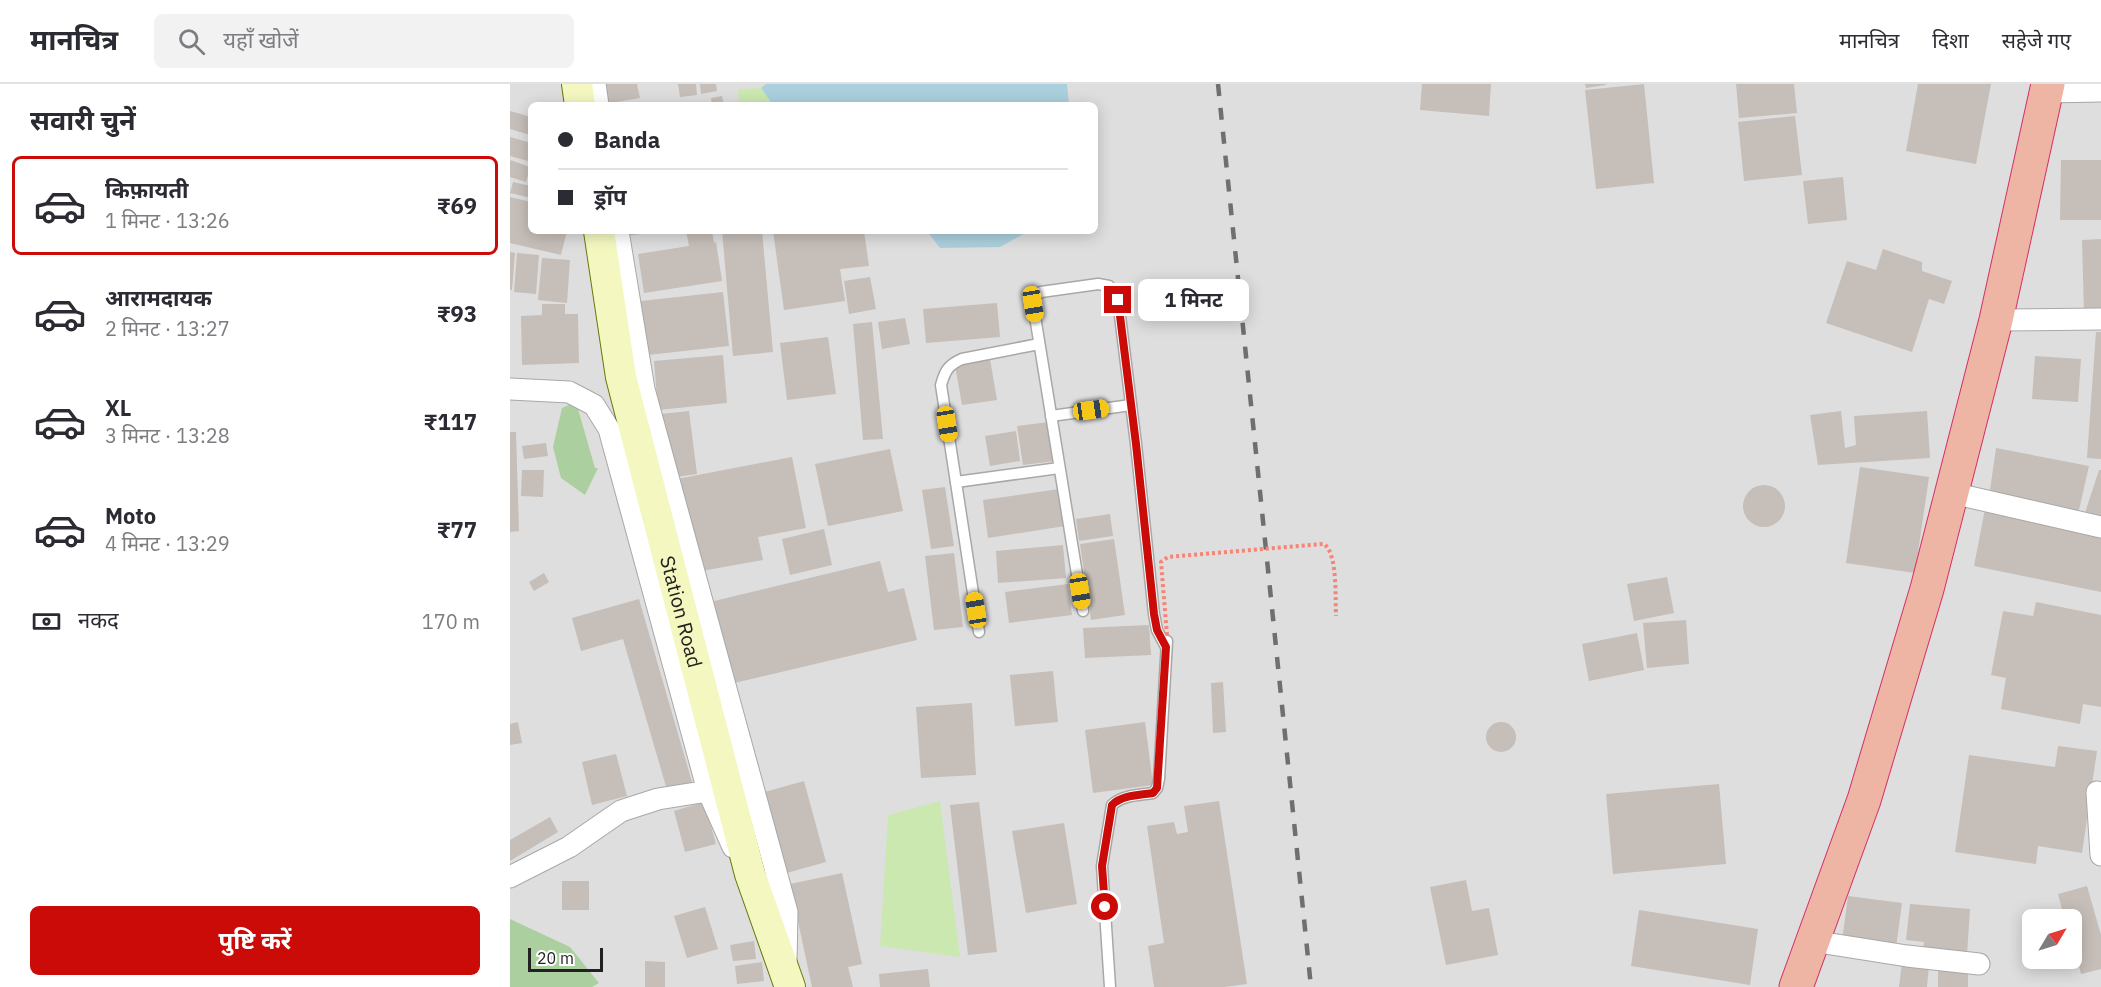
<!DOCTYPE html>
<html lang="hi">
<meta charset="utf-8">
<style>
:root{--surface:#fff;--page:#f2f2f3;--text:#2b2b33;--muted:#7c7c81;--line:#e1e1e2;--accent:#cb0b08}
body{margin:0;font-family:"IBM Plex Sans","Noto Sans Devanagari",sans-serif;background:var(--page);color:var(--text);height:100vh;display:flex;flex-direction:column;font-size:22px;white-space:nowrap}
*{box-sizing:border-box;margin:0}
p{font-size:20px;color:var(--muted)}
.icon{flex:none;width:33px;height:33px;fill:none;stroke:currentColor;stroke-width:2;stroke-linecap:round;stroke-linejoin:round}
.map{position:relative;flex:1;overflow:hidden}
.drawer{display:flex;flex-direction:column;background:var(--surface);width:510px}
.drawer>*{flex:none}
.top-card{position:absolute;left:18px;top:18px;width:570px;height:132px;border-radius:9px;box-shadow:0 3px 15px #0003;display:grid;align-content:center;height:132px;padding:0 30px;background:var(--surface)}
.needle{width:39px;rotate:52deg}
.buttons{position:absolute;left:1512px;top:825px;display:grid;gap:12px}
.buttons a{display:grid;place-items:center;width:60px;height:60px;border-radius:9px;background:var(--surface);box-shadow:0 3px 15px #0003;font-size:30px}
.scale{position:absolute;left:18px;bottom:15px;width:75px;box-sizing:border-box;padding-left:6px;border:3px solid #212121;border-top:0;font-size:16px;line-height:21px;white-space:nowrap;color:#212121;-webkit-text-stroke:4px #fff;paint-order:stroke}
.end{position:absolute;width:27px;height:27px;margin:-14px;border:8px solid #cb0b08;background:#fff;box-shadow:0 0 0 3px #fff}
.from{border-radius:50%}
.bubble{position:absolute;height:42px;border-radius:9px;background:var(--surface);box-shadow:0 3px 15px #0003;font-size:20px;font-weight:700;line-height:42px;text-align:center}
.car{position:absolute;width:18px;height:36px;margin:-18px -9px;border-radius:8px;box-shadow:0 0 4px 2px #0007;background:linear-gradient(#f5c518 24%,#345 0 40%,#f5c518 0 76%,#345 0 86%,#f5c518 0)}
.top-card b{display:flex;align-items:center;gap:21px;height:57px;font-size:22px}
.top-card b+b{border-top:2px solid var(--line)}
.top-card i{width:15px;height:15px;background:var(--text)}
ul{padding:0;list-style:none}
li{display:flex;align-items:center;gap:18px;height:99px;margin:0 12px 9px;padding:0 18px;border:3px solid transparent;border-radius:9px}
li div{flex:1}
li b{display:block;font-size:22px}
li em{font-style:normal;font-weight:700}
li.active{border-color:var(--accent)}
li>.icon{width:54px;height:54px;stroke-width:1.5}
h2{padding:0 30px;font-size:27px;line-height:72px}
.pay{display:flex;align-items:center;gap:15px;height:66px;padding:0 30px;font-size:22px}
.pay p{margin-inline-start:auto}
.primary-button{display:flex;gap:12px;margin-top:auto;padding:12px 30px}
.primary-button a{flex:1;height:69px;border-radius:9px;background:var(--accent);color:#fff;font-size:24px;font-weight:700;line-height:69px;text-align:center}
header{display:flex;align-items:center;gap:36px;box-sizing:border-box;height:84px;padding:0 30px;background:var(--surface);border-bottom:2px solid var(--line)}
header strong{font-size:28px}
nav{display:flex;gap:33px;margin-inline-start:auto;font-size:21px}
.search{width:420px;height:54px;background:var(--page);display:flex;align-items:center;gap:15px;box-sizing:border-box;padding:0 21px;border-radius:9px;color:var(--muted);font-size:22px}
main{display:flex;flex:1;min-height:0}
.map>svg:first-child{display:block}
</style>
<header>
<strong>मानचित्र</strong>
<div class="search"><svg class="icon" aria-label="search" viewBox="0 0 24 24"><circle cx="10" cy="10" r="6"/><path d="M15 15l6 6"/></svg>यहाँ खोजें</div>
<nav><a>मानचित्र</a><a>दिशा</a><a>सहेजे गए</a></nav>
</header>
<main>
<section class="drawer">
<h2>सवारी चुनें</h2>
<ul>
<li class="active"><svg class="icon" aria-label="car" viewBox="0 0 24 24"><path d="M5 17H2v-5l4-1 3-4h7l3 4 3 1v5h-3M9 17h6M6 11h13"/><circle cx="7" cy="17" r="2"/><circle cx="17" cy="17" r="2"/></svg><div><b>किफ़ायती</b><p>1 मिनट · 13:26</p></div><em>₹69</em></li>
<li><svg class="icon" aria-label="car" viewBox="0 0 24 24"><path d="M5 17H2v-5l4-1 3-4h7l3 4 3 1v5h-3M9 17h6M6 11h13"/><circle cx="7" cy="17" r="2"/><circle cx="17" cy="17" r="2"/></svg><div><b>आरामदायक</b><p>2 मिनट · 13:27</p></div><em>₹93</em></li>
<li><svg class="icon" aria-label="car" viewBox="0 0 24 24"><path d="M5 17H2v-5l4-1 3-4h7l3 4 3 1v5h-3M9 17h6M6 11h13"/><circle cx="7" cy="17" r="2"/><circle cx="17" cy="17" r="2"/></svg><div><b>XL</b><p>3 मिनट · 13:28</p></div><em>₹117</em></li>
<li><svg class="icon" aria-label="car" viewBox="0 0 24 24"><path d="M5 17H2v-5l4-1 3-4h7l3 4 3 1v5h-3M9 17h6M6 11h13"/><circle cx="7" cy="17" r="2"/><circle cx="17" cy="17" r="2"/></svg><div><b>Moto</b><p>4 मिनट · 13:29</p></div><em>₹77</em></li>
</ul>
<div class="pay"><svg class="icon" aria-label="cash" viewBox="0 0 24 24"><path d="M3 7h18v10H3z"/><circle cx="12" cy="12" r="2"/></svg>नकद<p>170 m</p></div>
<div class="primary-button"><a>पुष्टि करें</a></div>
</section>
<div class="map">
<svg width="1591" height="903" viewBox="0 0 1591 903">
<rect width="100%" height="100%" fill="#f1eee8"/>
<path fill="#dfdede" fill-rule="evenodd" d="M 0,0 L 1591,0 L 1591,903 L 0,903 ZM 21,21 L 585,21 L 585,147 L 21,147 ZM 1522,836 L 1562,836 L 1562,874 L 1522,874 Z"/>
<g fill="#cbe8b1">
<polygon points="251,4 263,21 229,21 228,5"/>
<polygon points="430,717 450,873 370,862 378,731"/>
</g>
<g fill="#accf9f">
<polygon points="66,318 85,384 88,384 75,411 51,394 43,363 52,324"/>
<polygon points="0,835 60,863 89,899 82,903 0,903"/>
</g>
<g fill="#abd0dd">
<polygon points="256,0 557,0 559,21 263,21 251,4"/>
<polygon points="417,147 519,147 490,163 430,164"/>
</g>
<g fill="#c6beb8">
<polygon points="91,0 127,0 130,14 95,20"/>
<polygon points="168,0 186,0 187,11 170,13"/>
<polygon points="190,0 206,0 207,7 191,10"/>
<polygon points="912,0 981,0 979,32 910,26"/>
<polygon points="1075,0 1096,0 1096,1 1076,4"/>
<polygon points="1134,0 1144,99 1086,105 1075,6"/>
<polygon points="1226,0 1284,0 1287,29 1229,34"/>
<polygon points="1408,0 1481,0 1466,80 1396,67"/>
<polygon points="212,12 214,21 202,21 201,14"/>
<polygon points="0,27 21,33 20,51 0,45"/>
<polygon points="1285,32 1292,91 1234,97 1228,38"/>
<polygon points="0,53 21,59 18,77 0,72"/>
<polygon points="0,76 20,83 16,98 0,93"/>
<polygon points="1551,76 1591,76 1591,136 1550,136"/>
<polygon points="1333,93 1337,136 1298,140 1293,97"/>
<polygon points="3,98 21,102 21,114 0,109"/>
<polygon points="0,113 21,118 21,147 57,147 51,171 0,159"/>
<polygon points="116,147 144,147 144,148 116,152"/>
<polygon points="176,147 202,147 204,159 206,158 212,197 134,209 128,170 179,162"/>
<polygon points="212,147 252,147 263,268 223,272"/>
<polygon points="263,147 354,147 359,182 330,185 335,217 274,226"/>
<polygon points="1591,155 1591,229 1574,229 1572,156"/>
<polygon points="1373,165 1412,178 1412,187 1442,197 1434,220 1419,215 1402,268 1316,239 1337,177 1366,186"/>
<polygon points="0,168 5,169 2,206 0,206"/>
<polygon points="7,169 29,171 26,210 4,208"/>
<polygon points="32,174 60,176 57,219 28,216"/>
<polygon points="360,193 366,225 339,230 334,197"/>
<polygon points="213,208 219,262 129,272 122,218"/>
<polygon points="487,219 490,253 416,259 413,225"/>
<polygon points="32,220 55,220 55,230 68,230 69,279 12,281 11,232 32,231"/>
<polygon points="395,234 400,260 372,265 368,238"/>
<polygon points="362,238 373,355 353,356 343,240"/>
<polygon points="1586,248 1591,248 1591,375 1577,374"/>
<polygon points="318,253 326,310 277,316 270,259"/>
<polygon points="213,271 217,319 148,326 144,277"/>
<polygon points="1525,272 1571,275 1568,318 1522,315"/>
<polygon points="480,275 487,316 452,321 445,281"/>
<polygon points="179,327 187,390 160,394 151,330"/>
<polygon points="1331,327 1335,364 1346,361 1344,332 1417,327 1420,374 1308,381 1300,331"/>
<polygon points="539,338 545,377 513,381 507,342"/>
<polygon points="506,347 510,377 480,382 475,352"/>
<polygon points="0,348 6,348 9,447 0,448"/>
<polygon points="36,359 38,372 14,375 12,362"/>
<polygon points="1486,364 1579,382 1568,430 1479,413"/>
<polygon points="380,365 393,427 318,442 305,380"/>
<polygon points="282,373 296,444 248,453 253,476 186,488 167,395"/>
<polygon points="1350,383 1419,393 1405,489 1336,479"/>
<polygon points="12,386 34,386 33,413 11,412"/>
<polygon points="1589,386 1591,386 1591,439 1573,435"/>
<circle cx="1254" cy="422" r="21"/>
<polygon points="435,403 444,462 421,465 412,406"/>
<polygon points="549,405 555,442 478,454 473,416"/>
<polygon points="1475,425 1591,449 1591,508 1464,482"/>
<polygon points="600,430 603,452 569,457 566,435"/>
<polygon points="314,445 322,481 280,491 272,455"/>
<polygon points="604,455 615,531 581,536 570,460"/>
<polygon points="553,461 556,494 488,499 486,467"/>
<polygon points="444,469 453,543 424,546 415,472"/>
<polygon points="370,477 378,508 394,504 407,556 220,600 200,518"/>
<polygon points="34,489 39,498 24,507 19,498"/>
<polygon points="1157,493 1164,529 1124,537 1117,500"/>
<polygon points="558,500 562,531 499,539 495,508"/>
<polygon points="129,515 182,698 157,706 113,555 71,567 62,534"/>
<polygon points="1526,518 1591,531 1591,623 1573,620 1570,640 1491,625 1496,594 1481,591 1493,527 1523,532"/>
<polygon points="1176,536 1179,580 1137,584 1133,539"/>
<polygon points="639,541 641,571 575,574 573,544"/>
<polygon points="1127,549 1134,586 1079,597 1072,560"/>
<polygon points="543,587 548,638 505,642 500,591"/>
<polygon points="713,598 716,648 703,649 701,599"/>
<polygon points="462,619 466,691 411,694 406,623"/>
<circle cx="991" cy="653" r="15"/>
<polygon points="8,638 12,659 0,661 0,640"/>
<polygon points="635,638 643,701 583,709 575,646"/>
<polygon points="1548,662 1587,667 1572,769 1528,762 1526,780 1445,768 1459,671 1545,683"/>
<polygon points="106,670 117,712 82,721 72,678"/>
<polygon points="294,697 316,778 273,790 251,709"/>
<polygon points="1209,700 1216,780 1103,790 1096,710"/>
<polygon points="709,717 737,900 714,903 644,903 638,862 654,859 637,742 664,738 667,750 678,748 674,722"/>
<polygon points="194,718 206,760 175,768 164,727"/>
<polygon points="469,718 487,868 458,871 440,721"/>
<polygon points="40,733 48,748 0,777 0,756"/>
<polygon points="554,739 567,820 516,829 502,747"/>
<polygon points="332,789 352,880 338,883 343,903 302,903 280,800"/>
<polygon points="956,796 962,827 979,824 988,871 936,881 920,803"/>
<rect x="52" y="797" width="27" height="29"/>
<polygon points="1577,802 1591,851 1591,885 1571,890 1562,857 1562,836 1555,836 1548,810"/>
<polygon points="1338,812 1392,819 1386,864 1332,857"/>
<polygon points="1400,820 1460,825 1457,871 1413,867 1414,858 1396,856"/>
<polygon points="195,823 208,865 177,874 164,832"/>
<polygon points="1129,826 1248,845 1240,901 1121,882"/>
<polygon points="244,857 246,875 223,877 220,861"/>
<polygon points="135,877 155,878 155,903 135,903"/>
<polygon points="252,878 254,897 227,900 225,882"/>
<polygon points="1392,878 1419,882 1417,903 1389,903"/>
<polygon points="1428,882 1458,883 1458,903 1428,903"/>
<polygon points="418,885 420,903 370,903 369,890"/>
</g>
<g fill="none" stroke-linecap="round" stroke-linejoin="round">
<defs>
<g id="service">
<polyline points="541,332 621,321"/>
<polyline points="446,398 549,384"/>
<polyline points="573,527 523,220 525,212 531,208 588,200 599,202 608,216 626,360 644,530 647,546 656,563"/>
<path d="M 469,548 L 431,301 C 435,287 438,281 452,275 L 529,260"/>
<path d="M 600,903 L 592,782 L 602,721 C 612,711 630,711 643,709 L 647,704 L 649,695 L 657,557"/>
</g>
<g id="minor">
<polyline points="85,0 88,21"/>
<polyline points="1536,8 1591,7"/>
<polyline points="108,147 134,305 277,828 276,878"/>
<polyline points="1486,236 1591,235"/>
<polyline points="0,305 59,308 84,321 99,345 198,707"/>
<polyline points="1442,409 1591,443"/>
<polyline points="1587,708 1591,771"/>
<polyline points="0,793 59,763 111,727 148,715 198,707 223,763"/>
<polyline points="1302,857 1397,872 1469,880"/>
</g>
<g id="secondary">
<polyline points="67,0 70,21"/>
<path id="s1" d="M 89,147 L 111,293 L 240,790 L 280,903"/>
</g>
<polyline id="trunk" points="1286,903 1354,716 1417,505 1486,236 1538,0"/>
</defs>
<use href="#service" stroke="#a8a8a8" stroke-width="13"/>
<use href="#minor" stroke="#a8a8a8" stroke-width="23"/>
<use href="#secondary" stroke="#697709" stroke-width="32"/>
<use href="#trunk" stroke="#d52f65" stroke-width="35"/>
<use href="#service" stroke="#fff" stroke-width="10"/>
<use href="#minor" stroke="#fff" stroke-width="21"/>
<use href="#secondary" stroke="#f4f8c0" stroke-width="30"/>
<use href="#trunk" stroke="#efb5a4" stroke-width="33"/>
<polyline stroke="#6f6f6f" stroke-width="4.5" stroke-dasharray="12 12" stroke-linecap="butt" points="708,0 801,903"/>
<path stroke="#f58575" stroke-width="4" stroke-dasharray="3 3" stroke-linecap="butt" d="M 657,551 L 651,478 L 658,473 L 814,460 C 828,470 825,515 826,532"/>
</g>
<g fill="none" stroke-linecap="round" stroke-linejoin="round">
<path stroke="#cb0b08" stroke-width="8" d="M 595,823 L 592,782 L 602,721 C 612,711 630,711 643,709 L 647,704 L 656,563 L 647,546 L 644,530 L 626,360 L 608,216"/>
</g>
<g text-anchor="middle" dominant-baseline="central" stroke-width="4.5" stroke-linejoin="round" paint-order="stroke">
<g font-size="20" fill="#212121" stroke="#fff">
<text stroke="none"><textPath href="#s1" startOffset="390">Station Road</textPath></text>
</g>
</g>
</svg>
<div class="buttons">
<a><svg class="needle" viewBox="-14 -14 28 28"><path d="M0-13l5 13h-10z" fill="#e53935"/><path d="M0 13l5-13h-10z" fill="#7c7c81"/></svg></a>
</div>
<div class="scale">20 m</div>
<i class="end from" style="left:595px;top:823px"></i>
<i class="end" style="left:608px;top:216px"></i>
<div class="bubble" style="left:628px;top:195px;width:111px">1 मिनट</div>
<i class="car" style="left:523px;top:220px;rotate:171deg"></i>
<i class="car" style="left:581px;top:326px;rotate:82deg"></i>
<i class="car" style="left:437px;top:340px;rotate:171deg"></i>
<i class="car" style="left:570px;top:507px;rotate:171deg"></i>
<i class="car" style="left:466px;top:526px;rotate:351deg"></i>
<div class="top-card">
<b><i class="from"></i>Banda</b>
<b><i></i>ड्रॉप</b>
</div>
</div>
</main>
